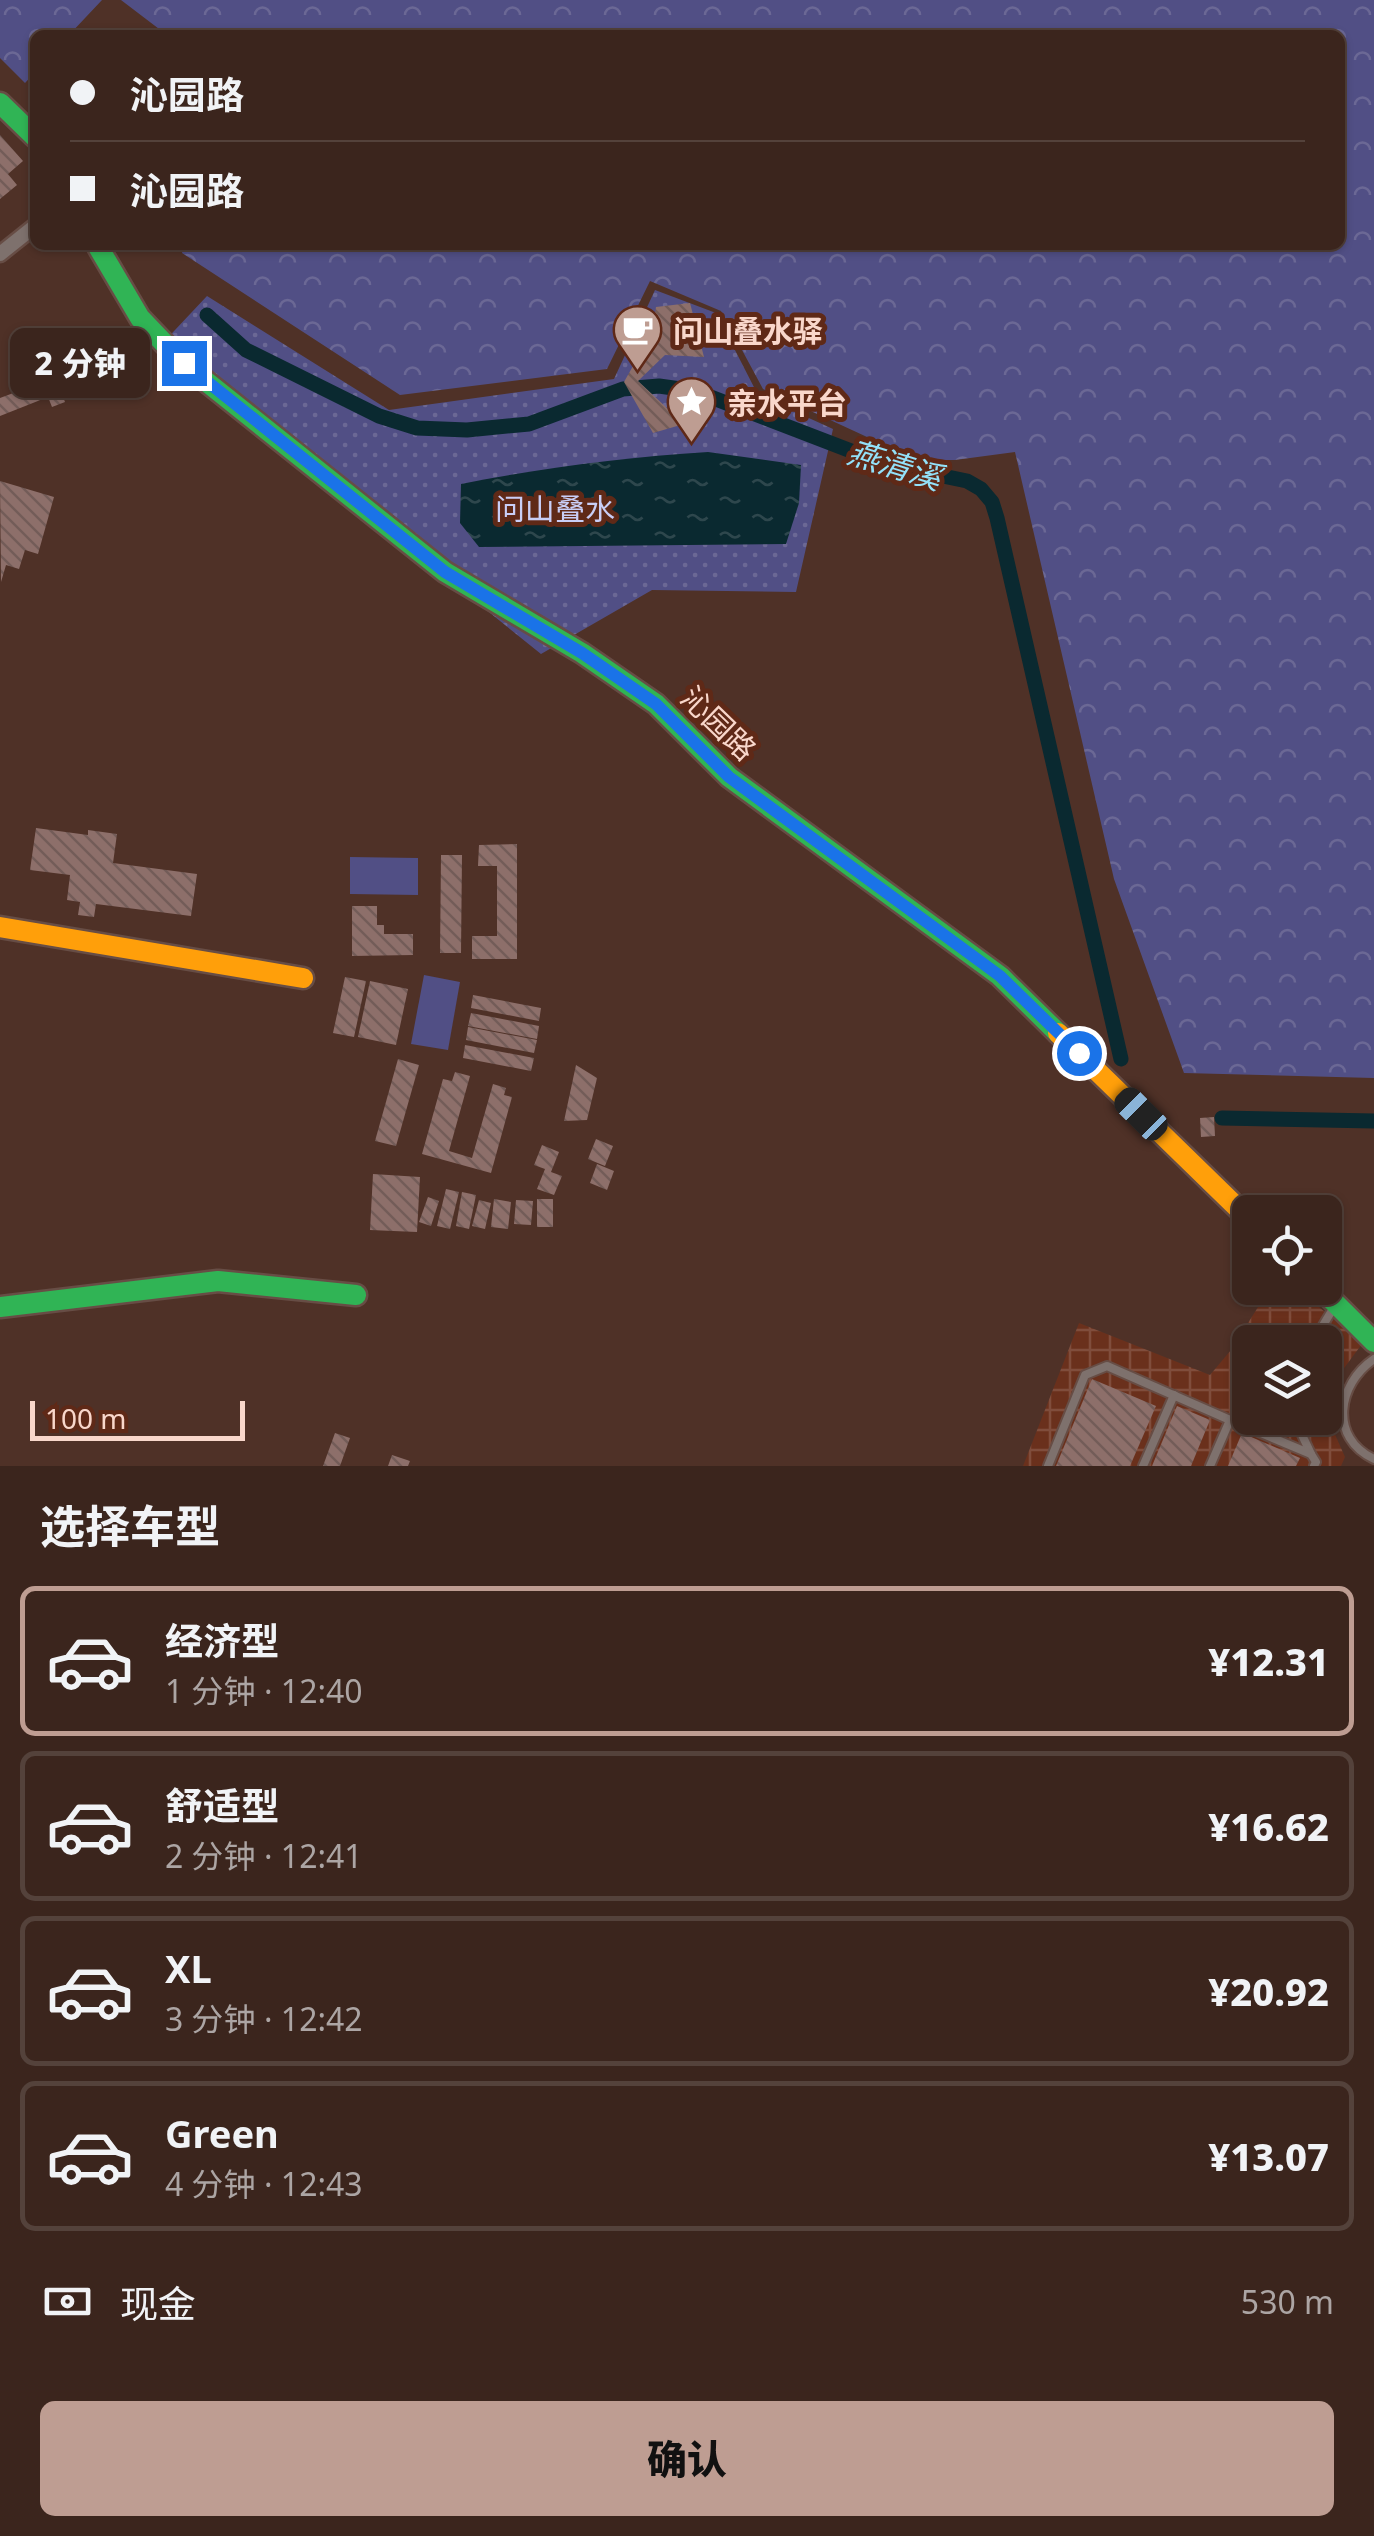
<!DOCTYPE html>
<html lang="zh">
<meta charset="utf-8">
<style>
:root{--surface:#3b251d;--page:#46312a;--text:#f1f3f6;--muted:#aca5a4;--line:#54423b;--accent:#be9d92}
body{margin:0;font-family:"Noto Sans","Noto Sans SC",sans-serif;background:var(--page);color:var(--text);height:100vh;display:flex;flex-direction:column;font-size:38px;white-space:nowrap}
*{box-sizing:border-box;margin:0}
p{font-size:32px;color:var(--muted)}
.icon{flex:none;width:55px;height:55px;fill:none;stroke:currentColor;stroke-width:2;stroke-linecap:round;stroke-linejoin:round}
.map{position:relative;height:1466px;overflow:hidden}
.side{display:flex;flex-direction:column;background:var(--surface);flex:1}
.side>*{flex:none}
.guide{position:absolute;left:30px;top:30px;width:1315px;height:220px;border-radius:15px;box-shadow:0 2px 8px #0004,0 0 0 2px var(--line);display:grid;align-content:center;height:220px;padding:0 40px;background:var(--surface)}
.buttons{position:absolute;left:1232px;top:1195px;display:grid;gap:20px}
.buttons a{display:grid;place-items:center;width:110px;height:110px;border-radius:15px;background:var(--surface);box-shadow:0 2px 8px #0004,0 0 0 2px var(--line);font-size:50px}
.scale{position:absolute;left:30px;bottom:25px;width:215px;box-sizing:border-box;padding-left:10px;border:5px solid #f9d7cb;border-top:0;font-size:28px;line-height:35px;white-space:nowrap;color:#f9d7cb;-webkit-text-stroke:8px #5f2917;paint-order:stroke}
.end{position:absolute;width:45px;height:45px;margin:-22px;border:12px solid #1a73e8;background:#fff;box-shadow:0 0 0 5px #fff}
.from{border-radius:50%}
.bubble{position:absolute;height:70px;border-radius:15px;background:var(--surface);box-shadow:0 2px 8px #0004,0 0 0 2px var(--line);font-size:32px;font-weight:800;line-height:70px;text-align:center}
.car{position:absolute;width:30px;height:60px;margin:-30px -15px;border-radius:12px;box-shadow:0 0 8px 2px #0007;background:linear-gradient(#222 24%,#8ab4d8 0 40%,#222 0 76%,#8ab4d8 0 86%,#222 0)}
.guide b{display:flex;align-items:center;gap:35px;height:95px;font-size:38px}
.guide b+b{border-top:2px solid var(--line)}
.guide i{width:25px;height:25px;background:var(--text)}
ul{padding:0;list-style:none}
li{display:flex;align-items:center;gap:30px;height:150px;margin:0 20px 15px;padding:0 20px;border:5px solid var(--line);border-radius:15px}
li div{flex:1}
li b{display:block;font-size:38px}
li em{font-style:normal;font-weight:800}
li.on{border-color:var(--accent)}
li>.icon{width:90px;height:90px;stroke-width:1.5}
h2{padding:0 40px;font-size:45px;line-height:120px}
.pay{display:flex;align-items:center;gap:25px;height:110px;padding:0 40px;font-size:38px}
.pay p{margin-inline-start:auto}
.button{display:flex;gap:20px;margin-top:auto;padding:20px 40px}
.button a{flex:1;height:115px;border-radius:15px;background:var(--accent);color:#111;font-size:40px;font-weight:800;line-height:115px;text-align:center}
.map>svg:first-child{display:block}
</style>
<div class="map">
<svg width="1374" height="1466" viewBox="0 0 1374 1466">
<defs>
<pattern id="industrial-grid" width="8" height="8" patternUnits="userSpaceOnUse" patternTransform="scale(2.5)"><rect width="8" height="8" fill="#6a301c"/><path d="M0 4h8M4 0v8" fill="none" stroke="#804d3c"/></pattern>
<pattern id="forest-crowns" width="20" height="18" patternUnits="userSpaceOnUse" patternTransform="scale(2.5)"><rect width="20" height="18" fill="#514f85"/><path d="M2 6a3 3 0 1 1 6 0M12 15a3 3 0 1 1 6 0" fill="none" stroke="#6b6895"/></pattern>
<pattern id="park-dots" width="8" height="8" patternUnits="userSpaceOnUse" patternTransform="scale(2.5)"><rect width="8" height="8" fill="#514f85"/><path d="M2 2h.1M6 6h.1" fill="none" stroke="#6b6895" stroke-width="1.8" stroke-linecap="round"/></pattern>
<pattern id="water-ripples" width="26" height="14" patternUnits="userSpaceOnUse" patternTransform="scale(2.5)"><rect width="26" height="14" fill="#0a2930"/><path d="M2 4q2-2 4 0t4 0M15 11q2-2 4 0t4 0" fill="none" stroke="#2e474d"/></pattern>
<pattern id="building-back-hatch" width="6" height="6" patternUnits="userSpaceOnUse" patternTransform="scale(2.5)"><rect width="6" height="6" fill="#8d6f6a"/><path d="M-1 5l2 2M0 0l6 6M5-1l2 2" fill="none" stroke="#735c58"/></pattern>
</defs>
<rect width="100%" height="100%" fill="#4f3127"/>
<polygon fill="url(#industrial-grid)" points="1270,1288 1297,1288 1362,1344 1330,1387 1325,1399 1325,1342 1250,1342 1250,1418 1325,1418 1325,1412 1345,1457 1341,1466 1023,1466 1079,1323 1210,1375 1231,1350"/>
<g fill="#514f85">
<polygon points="350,857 418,858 418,895 350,894"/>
<polygon points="424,975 460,982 448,1050 411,1044"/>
</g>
<g fill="url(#forest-crowns)">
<polygon points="0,0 102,0 69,35 35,35 35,72 25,83 0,58"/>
<polygon points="121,0 1374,0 1374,1078 1184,1073 1114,879 1015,452 955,460 917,460 763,389 721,311 650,281 607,369 400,395 182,253 184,245 1340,245 1340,35 167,35"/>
</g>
<polygon fill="url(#park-dots)" points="655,290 716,313 758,395 833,429 796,592 652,590 541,654 159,347 207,296 389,410 614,379"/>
<path fill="url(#water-ripples)" d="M 708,452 L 801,465 L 799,503 L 786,544 L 479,547 L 460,523 L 461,484 C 542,468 625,457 708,452 Z"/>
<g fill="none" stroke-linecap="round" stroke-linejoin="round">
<g stroke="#0a2930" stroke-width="15">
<polyline points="207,315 246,350 379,416 417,428 467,430 529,424 623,389 659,386 695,391 885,464 967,481 981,489 992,502 997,518 1121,1059"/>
<polyline points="1222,1118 1374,1121"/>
</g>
</g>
<g fill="url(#building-back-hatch)">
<polygon points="0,135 23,161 8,174 17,185 0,199"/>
<polygon points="690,303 704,357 665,355 638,381 684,424 653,433 624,382 652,332 656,307"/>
<polygon points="94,362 100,377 61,392 65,402 52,407 48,397 0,416 0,398 32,386 39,373 48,367 59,364 74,369"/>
<polygon points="0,481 54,497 38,554 25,550 19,569 6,565 1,582"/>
<polygon points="36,828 88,835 88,830 117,834 113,863 197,874 191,916 96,904 94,917 78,915 80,902 67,900 70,875 30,870"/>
<polygon points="517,844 517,959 472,959 472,936 497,936 497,866 478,866 479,845"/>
<polygon points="441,855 462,855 461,953 440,953"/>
<polygon points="352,906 377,906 377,925 384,925 384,934 413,934 413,955 352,956"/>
<polygon points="345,977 366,981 354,1037 333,1033"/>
<polygon points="370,981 408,989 396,1045 358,1037"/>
<polygon points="473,995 541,1008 539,1021 471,1008"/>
<polygon points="471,1013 539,1026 537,1039 468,1026"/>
<polygon points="468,1027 537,1040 534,1053 466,1040"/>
<polygon points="465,1045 534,1058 531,1071 463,1058"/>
<polygon points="398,1059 419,1065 396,1146 375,1141"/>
<polygon points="576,1065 597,1078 587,1120 564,1121"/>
<polygon points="455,1072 470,1076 449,1151 472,1158 493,1084 506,1088 504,1095 512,1097 491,1173 422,1154 443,1079 452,1081"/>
<polygon points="1214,1117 1215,1136 1201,1137 1200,1118"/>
<polygon points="596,1139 613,1146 605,1166 588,1159"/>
<polygon points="542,1145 559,1152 551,1172 562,1176 554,1195 537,1189 545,1169 534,1165"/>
<polygon points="597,1164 614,1171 607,1190 590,1183"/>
<polygon points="373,1174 420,1177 417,1232 370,1230"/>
<polygon points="446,1189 459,1192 450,1229 437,1226"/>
<polygon points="462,1192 476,1195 469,1229 456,1226"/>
<polygon points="428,1197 439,1201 431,1226 419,1222"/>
<polygon points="494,1199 511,1202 508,1229 491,1227"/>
<rect x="537" y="1199" width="16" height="28"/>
<polygon points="479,1200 491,1203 485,1229 472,1226"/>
<polygon points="516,1200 533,1201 531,1225 514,1224"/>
<polygon points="1092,1379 1156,1406 1130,1466 1056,1466"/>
<polygon points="1177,1406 1210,1420 1191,1466 1152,1466"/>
<polygon points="335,1433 350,1438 340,1466 323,1466"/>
<polygon points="1242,1433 1300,1458 1296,1466 1228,1466"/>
<polygon points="392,1455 410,1461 408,1466 388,1466"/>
</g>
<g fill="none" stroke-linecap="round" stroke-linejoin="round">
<defs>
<g id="lane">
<polyline points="1313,1342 1334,1307"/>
<path d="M 1374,1359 C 1337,1384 1329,1438 1374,1459"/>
<polyline points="1294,1418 1311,1454"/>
<polyline points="1048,1466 1085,1375 1107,1366 1230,1420 1250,1411"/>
<polyline points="1143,1466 1174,1395"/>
<polyline points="1210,1466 1230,1420 1311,1454 1316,1462 1314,1466"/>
</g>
<polyline id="street" points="0,254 35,226"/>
<g id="fast">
<polyline points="0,103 35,137"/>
<polyline points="97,245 140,318 183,363 445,572 582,653 656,704 729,777 1000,976 1058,1033"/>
<polyline points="1320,1288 1374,1342"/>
<polyline points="0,1307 218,1281 356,1295"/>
</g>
<g id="slow">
<polyline points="0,927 303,978"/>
<polyline points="1058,1033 1250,1220"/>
</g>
</defs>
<use href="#lane" stroke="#674d45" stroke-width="12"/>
<use href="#street" stroke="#674d45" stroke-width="19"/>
<use href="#fast" stroke="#674d45" stroke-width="25"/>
<use href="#slow" stroke="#674d45" stroke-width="25"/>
<use href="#lane" stroke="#7e716d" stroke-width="8"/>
<use href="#street" stroke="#7e716d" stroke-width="14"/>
<use href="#fast" stroke="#30b455" stroke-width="20"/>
<use href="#slow" stroke="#ff9f0a" stroke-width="20"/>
</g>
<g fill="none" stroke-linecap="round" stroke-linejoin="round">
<polyline stroke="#1a73e8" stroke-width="12" points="184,363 445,572 582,653 656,704 729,777 1000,976 1079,1053"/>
</g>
<defs>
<symbol id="cafe-pin" viewBox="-11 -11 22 30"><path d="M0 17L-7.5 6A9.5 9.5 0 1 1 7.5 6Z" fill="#be9d92" stroke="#5f2917"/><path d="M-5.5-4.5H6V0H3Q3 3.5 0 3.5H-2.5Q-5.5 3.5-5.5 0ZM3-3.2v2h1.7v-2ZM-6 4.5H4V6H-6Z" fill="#fff"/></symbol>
<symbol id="sight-pin" viewBox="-11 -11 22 30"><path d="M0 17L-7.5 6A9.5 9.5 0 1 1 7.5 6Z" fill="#be9d92" stroke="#5f2917"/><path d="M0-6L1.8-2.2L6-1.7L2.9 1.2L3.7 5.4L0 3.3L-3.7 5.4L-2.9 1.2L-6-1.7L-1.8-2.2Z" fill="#fff"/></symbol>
</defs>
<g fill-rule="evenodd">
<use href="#cafe-pin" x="610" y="302" width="55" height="75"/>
<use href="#sight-pin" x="664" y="374" width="55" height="75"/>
</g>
<g text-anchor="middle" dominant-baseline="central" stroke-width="10" stroke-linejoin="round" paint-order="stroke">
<g font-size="30" font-weight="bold" fill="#f9d7cb" stroke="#5f2917" text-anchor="start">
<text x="673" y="330">问山叠水驿</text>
<text x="727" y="402">亲水平台</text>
</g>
<g font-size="30" fill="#c9cef6" stroke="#5f2917">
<text x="555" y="508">问山叠水</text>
</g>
<g font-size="30" fill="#f9d7cb" stroke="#5f2917">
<text transform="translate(719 723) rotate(44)">沁园路</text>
</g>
<g font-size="32" font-style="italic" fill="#93e1f9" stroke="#5f2917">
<text transform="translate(895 464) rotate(17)">燕清溪</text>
</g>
</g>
</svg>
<div class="buttons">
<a><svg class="icon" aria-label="locate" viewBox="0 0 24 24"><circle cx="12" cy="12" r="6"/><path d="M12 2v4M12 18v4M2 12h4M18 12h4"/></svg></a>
<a><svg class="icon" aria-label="layers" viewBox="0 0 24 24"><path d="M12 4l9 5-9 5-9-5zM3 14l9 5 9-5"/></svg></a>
</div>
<div class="scale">100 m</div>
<i class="end from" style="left:1079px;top:1053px"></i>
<i class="end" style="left:184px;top:363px"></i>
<div class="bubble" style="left:10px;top:328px;width:140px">2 分钟</div>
<i class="car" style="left:1141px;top:1114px;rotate:315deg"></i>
<div class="guide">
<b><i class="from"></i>沁园路</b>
<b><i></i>沁园路</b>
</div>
</div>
<section class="side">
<h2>选择车型</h2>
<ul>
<li class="on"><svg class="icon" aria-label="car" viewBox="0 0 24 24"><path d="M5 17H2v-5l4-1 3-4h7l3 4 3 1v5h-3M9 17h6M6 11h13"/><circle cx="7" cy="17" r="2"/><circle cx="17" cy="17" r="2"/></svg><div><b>经济型</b><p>1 分钟 · 12:40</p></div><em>¥12.31</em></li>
<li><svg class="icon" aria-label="car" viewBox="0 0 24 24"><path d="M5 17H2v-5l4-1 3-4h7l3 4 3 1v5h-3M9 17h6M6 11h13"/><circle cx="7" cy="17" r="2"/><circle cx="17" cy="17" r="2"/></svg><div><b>舒适型</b><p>2 分钟 · 12:41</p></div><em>¥16.62</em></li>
<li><svg class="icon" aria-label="car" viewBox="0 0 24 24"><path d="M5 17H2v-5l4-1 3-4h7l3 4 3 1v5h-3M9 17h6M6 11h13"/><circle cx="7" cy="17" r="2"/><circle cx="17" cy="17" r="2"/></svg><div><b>XL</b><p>3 分钟 · 12:42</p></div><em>¥20.92</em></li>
<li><svg class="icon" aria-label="car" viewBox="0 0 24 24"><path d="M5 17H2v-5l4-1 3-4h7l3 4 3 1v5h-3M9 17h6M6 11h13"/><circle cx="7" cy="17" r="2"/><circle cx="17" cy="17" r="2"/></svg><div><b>Green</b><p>4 分钟 · 12:43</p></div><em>¥13.07</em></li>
</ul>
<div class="pay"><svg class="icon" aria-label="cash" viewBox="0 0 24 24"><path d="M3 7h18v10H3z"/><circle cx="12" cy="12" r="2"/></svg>现金<p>530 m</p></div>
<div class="button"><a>确认</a></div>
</section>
